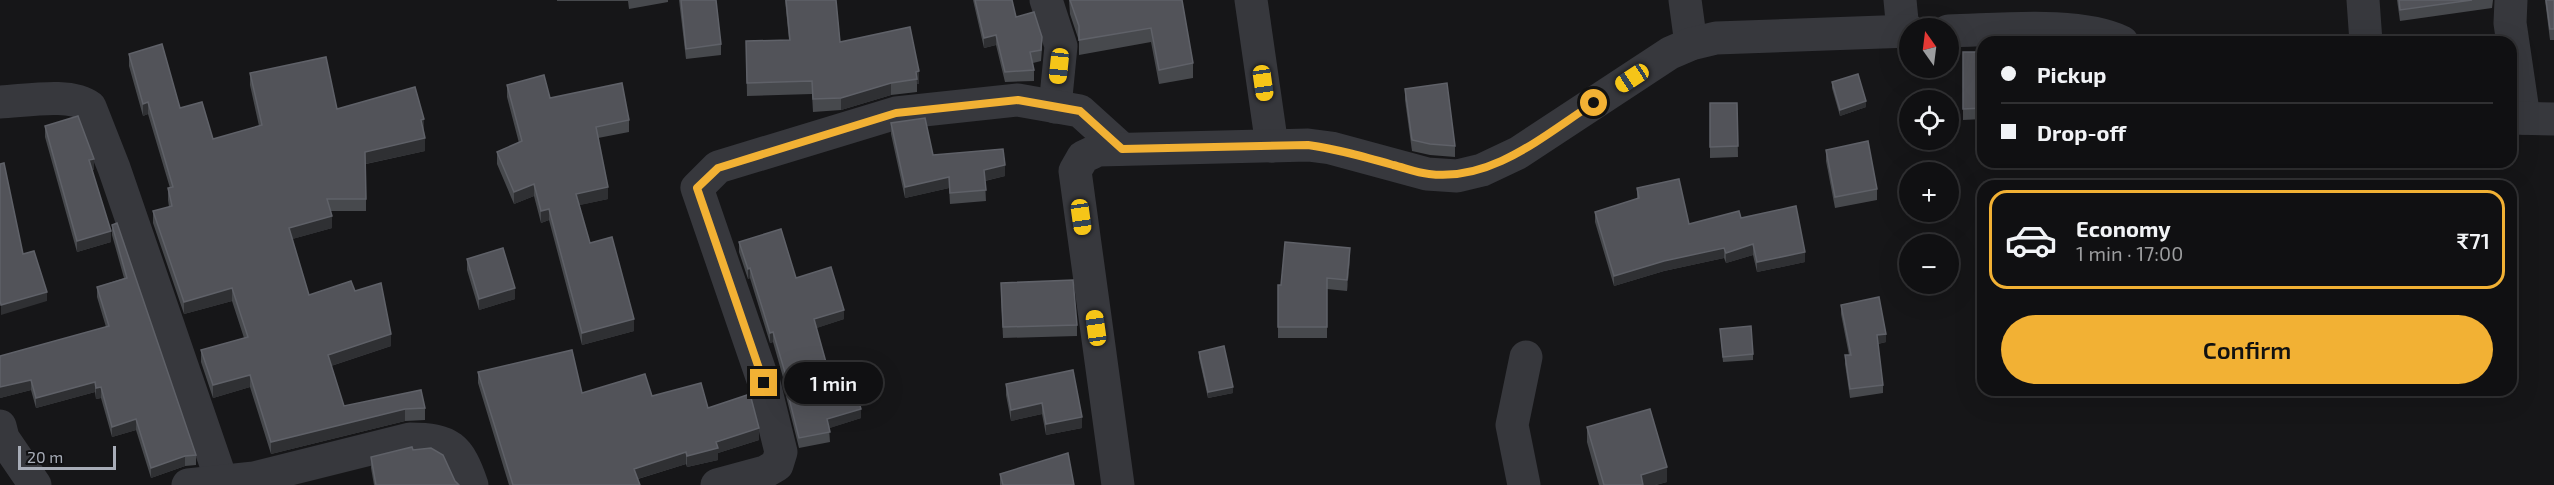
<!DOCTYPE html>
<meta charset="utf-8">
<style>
:root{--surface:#101012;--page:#1e1e20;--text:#f1f3f6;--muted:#9c9d9f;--line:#303032;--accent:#f2b134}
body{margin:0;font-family:"Exo 2",sans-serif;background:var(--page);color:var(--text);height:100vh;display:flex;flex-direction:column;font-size:22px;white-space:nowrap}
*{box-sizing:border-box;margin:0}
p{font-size:20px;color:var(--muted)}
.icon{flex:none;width:33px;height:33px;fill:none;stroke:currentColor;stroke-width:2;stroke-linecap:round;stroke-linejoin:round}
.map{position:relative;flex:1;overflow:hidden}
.sheet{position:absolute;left:1977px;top:180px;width:540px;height:216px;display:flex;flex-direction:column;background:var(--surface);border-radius:18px;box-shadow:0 6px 24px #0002,0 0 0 2px var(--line)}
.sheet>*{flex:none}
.hud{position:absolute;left:1977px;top:36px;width:540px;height:132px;border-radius:18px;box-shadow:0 6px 24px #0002,0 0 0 2px var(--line);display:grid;align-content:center;height:132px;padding:0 24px;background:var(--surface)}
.needle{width:39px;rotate:346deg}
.buttons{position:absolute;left:1899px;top:18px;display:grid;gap:12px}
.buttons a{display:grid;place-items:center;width:60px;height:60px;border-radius:50%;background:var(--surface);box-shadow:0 6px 24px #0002,0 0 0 2px var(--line);font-size:30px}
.scale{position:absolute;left:18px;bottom:15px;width:98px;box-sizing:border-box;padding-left:6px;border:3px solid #a8adb8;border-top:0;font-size:16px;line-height:21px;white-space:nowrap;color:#a8adb8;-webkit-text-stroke:4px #111113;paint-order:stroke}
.end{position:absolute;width:27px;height:27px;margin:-14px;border:8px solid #f2b134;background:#111;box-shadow:0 0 0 3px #111}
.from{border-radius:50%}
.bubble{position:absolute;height:42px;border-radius:21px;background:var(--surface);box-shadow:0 6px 24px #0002,0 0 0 2px var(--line);font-size:20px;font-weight:600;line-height:42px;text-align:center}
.car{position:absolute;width:18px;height:36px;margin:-18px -9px;border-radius:8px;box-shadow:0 0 4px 2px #0007;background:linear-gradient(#f5c518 24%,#345 0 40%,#f5c518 0 76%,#345 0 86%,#f5c518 0)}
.hud b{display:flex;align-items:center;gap:21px;height:57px;font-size:22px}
.hud b+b{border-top:2px solid var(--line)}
.hud i{width:15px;height:15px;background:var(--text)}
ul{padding:10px 0 0;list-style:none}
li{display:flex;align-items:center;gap:18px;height:99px;margin:0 12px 9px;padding:0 12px;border:3px solid transparent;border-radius:18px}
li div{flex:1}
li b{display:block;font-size:22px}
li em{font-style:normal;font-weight:600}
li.current{border-color:var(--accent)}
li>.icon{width:54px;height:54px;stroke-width:1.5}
.cta{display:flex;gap:12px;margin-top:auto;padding:12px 24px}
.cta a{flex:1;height:69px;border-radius:36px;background:var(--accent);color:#111;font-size:24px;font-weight:600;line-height:69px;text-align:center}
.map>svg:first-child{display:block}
</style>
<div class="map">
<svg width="2554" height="485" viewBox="0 0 2554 485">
<rect width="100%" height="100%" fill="#161618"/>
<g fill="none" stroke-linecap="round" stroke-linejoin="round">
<g stroke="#37383d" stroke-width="33">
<polyline points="1046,0 1061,46 1055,107"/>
<polyline points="1251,0 1272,146"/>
<polyline points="1685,0 1691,44"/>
<polyline points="1900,0 1903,31"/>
<polyline points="2363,0 2366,42"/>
<polyline points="2511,0 2510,23 2524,118"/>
<path d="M 1948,31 C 1998,30 2079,21 2122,42"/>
<path d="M 0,102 C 25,101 71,92 90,107 L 114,168 L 222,482"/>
<polyline points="2511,118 2554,119"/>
<polyline points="0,426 3,438 35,485"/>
<path d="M 188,485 L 254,478 L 410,439 C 450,439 459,447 472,485"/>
<polyline points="717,485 765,472 777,465 781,452 764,383 697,188 718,167 896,113 1018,100 1080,111 1122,149"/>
<polyline points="1118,485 1075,171 1083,157 1098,150 1308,145 1331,148 1427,174 1457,176 1482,170 1518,153 1670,53 1691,44 1716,38 1910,31"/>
<polyline points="1524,485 1512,425 1526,357"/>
</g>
</g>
<g fill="#47494d">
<polygon points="557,0 668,0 668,2 629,9 628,1 557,1"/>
<polygon points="679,0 716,0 721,44 721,55 686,59"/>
<polygon points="785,0 836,0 840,42 910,27 919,84 917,84 917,92 891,95 841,110 813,112 812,94 747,96 746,41 789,40"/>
<polygon points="973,0 1012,0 1016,17 1042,48 1041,61 1033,63 1034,70 1034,81 1005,82 996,45 984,48"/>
<polygon points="1069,0 1182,0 1193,63 1193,78 1159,84 1151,42 1079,55 1079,41 1070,14"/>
<polygon points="2397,0 2493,0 2492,8 2400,21"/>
<polygon points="2545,0 2554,0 2554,40 2550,40"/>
<polygon points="1963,52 1983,52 1983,119 1963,120"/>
<polygon points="129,54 180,108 213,139 259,126 250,85 250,73 337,109 424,131 425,151 366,164 366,211 331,211 332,228 292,239 309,295 355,291 391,346 331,366 344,406 425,408 425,420 405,421 271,454 250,387 213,398 201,362 201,350 244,338 232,301 184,314 153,223 153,211 169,207 168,200 168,188 170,188 148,114 143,116 129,66"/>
<polygon points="1832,82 1866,107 1840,116 1832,88"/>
<polygon points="507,85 629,120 629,132 598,138 608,199 579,205 590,243 634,331 582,345 549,220 541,223 534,196 514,204 497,164 497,152 519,143 507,97"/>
<polygon points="1405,89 1455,146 1455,157 1430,155 1412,151 1405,100"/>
<polygon points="1710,103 1737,103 1738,157 1710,158"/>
<polygon points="891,123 933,155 1005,176 985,181 986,201 950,204 949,188 905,198 891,134"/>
<polygon points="45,126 94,170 92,170 111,242 77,252 45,137"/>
<polygon points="1826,150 1877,189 1877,200 1835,208 1826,161"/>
<polygon points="1637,188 1689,224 1741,218 1805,262 1757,272 1753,255 1726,263 1724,258 1664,271 1614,286 1595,222 1595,212 1637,199"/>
<polygon points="112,225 196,455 196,465 185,466 151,478 136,430 112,437 101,398 96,399 95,392 36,408 31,390 0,398 0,356 106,327 97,297 97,287 124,278 112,235"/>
<polygon points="739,242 796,278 844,319 816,328 832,384 861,418 829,428 830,442 799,448 786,396 786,388 773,342 770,343 750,278 748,279 739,252"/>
<polygon points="467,259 515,299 479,310 467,270"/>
<polygon points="1350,259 1347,291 1327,289 1327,338 1278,338 1278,285 1281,285"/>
<polygon points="1001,294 1077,325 1077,336 1003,338"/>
<polygon points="1841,305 1886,342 1878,344 1883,385 1883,393 1850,398 1845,364 1845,355 1849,355 1841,314"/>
<polygon points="1720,329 1753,354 1753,360 1723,362"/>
<polygon points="1199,352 1233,393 1208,398 1199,358"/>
<polygon points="478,372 582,393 652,396 708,408 759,440 718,453 718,460 687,467 686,464 638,479 640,485 509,485 478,383"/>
<polygon points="1006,384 1082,428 1046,435 1042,414 1011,421 1006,395"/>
<polygon points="1587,427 1667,482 1656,485 1599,485 1587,442"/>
<polygon points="413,450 455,481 459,485 374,485 371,468 371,457"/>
<polygon points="1000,474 1074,485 1000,485"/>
</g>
<g fill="#2f3033">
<polygon points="996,35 996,45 984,48 984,38"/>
<polygon points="919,71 919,84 917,84 916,72"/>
<polygon points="891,83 891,95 841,110 841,98"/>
<polygon points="1866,101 1866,107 1840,116 1840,110"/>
<polygon points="148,102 148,114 143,116 143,104"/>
<polygon points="424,119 424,131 421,132 421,120"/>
<polygon points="425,138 425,151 365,164 365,152"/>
<polygon points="94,159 94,170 89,171 89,160"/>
<polygon points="1005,165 1005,176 984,181 984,170"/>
<polygon points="949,177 949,188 905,198 905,187"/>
<polygon points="534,184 534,196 514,204 514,192"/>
<polygon points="608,187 608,199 576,206 576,194"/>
<polygon points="549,209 549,220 541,223 541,211"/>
<polygon points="332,216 332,228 289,240 289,228"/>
<polygon points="111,231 111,242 77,252 77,241"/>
<polygon points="1753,244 1753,255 1726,263 1726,253"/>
<polygon points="1350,248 1350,259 1347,291 1347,280"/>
<polygon points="1724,248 1724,258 1664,271 1614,286 1614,276 1664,261"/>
<polygon points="1805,252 1805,262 1757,272 1757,262"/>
<polygon points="750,268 750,278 748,279 748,269"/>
<polygon points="232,288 232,301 184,314 184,302"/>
<polygon points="515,288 515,299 479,310 479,299"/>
<polygon points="47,292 47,301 1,315 1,305"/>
<polygon points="844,310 844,319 814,329 814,319"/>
<polygon points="634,319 634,331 582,345 582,333"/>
<polygon points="773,332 773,342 770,343 770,333"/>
<polygon points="391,334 391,346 328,367 328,355"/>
<polygon points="1886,334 1886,342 1877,344 1877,335"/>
<polygon points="250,375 250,387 213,398 213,385"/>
<polygon points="31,380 31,390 0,398 0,387"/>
<polygon points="95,382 95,392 36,408 36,398"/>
<polygon points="101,387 101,398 96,399 96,388"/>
<polygon points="1233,387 1233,393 1208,398 1208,392"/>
<polygon points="1042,403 1042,414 1011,421 1011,410"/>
<polygon points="405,409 405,421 271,454 271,442"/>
<polygon points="861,409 861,418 827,429 827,419"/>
<polygon points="1082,417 1082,428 1046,435 1046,424"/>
<polygon points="136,419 136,430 112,437 112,427"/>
<polygon points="759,428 759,440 718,453 718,460 687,467 687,456 716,442"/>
<polygon points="686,452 686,464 634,480 634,469"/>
<polygon points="185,456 185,466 151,478 151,468"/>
<polygon points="1667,467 1667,482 1655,485 1641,485 1641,475"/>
</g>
<g fill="#525359" stroke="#5f6168" stroke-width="1.5">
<polygon points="681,0 716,0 721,44 686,49"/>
<polygon points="786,0 836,0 840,42 910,27 919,71 916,72 917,79 891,83 841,98 813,99 812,81 747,83 746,41 790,40"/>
<polygon points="975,0 1012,0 1016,17 1034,12 1042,37 1041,50 1030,52 1034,70 1005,72 996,35 984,38"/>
<polygon points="1070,0 1182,0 1193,63 1159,70 1151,28 1079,40 1079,26"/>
<polygon points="2399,0 2472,0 2400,10"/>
<polygon points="2546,0 2554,0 2554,29 2550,29"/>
<polygon points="162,44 180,108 202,102 213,139 262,125 250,73 326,57 337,109 415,87 424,119 421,120 425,138 365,152 366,199 327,199 332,216 289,228 309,295 351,281 355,291 381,283 391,334 328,355 344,406 421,390 425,408 405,409 271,442 250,375 213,385 201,350 248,337 232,288 184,302 153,211 172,206 168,188 173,187 148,102 143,104 129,54"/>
<polygon points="1963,52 1983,52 1983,108 1963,109"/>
<polygon points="1858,74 1866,101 1840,110 1832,82"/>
<polygon points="544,75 550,98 622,83 629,120 596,127 608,187 576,194 590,243 612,237 634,319 582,333 549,209 541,211 534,184 514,192 497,152 522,141 507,85"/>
<polygon points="1447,83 1455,146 1430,144 1412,140 1405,89"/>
<polygon points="1710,103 1737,103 1738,146 1710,147"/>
<polygon points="78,116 94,159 89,160 111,231 77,241 45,126"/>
<polygon points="925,118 933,155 1003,149 1005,165 984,170 986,190 950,193 949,177 905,187 891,123"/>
<polygon points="1868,141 1877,189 1835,197 1826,150"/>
<polygon points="4,163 23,254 34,251 47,292 1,305 0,301 0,164"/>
<polygon points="1679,179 1689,224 1739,211 1741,218 1796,206 1805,252 1757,262 1753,244 1726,253 1724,248 1664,261 1614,276 1595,212 1639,198 1637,188"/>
<polygon points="117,223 196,455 185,456 151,468 136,419 112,427 101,387 96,388 95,382 36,398 31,380 0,387 0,356 109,326 97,287 127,278 112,225"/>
<polygon points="781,229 796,278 831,267 844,310 814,319 832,384 852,378 861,409 827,419 830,432 799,438 786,386 789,386 773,332 770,333 750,268 748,269 739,242"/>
<polygon points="1285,242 1350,248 1347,280 1327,278 1327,327 1278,327 1278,285 1281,285"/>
<polygon points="503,248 515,288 479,299 467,259"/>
<polygon points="1073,280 1077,325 1003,327 1001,283"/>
<polygon points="1879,297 1886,334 1877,335 1883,385 1850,389 1845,355 1851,355 1841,305"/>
<polygon points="1751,326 1753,354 1723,357 1720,329"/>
<polygon points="1224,346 1233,387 1208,392 1199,352"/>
<polygon points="572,350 582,393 645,374 652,396 701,383 708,408 750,394 759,428 716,442 718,448 687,456 686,452 634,469 640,485 513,485 478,372"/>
<polygon points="1073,370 1082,417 1046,424 1042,403 1011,410 1006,384"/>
<polygon points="1650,409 1667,467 1641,475 1643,485 1604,485 1587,427"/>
<polygon points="412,447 413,450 431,448 443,455 455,481 459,485 376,485 371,457"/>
<polygon points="1068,453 1074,485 1003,485 1000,474"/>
</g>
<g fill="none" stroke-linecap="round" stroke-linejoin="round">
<path stroke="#f2b134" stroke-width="8" d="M 764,383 L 697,188 L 718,168 L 896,113 L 1018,100 L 1080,111 L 1122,149 L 1308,145 C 1337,149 1365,157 1393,165 C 1405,168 1417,173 1429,174 C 1492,182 1544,135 1594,103"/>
</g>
</svg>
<div class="buttons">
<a><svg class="needle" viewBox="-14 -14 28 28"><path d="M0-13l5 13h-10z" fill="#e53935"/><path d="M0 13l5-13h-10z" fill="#9c9d9f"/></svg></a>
<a><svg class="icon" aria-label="locate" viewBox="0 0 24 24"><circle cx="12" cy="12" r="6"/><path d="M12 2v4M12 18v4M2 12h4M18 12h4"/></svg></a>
<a>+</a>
<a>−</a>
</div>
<div class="scale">20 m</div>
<i class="end from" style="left:1594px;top:103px"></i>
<i class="end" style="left:764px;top:383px"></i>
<div class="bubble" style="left:784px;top:362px;width:99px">1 min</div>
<i class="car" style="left:1059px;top:66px;rotate:186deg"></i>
<i class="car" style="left:1632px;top:78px;rotate:237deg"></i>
<i class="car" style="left:1263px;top:83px;rotate:172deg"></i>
<i class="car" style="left:1081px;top:217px;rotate:172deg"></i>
<i class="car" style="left:1096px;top:328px;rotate:352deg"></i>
<div class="hud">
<b><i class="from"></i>Pickup</b>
<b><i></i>Drop-off</b>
</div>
<section class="sheet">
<ul>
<li class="current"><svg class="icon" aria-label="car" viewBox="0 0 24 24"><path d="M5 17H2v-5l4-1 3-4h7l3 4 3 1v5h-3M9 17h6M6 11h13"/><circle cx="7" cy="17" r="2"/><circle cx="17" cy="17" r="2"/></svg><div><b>Economy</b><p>1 min · 17:00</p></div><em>₹71</em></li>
</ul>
<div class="cta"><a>Confirm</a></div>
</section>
</div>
